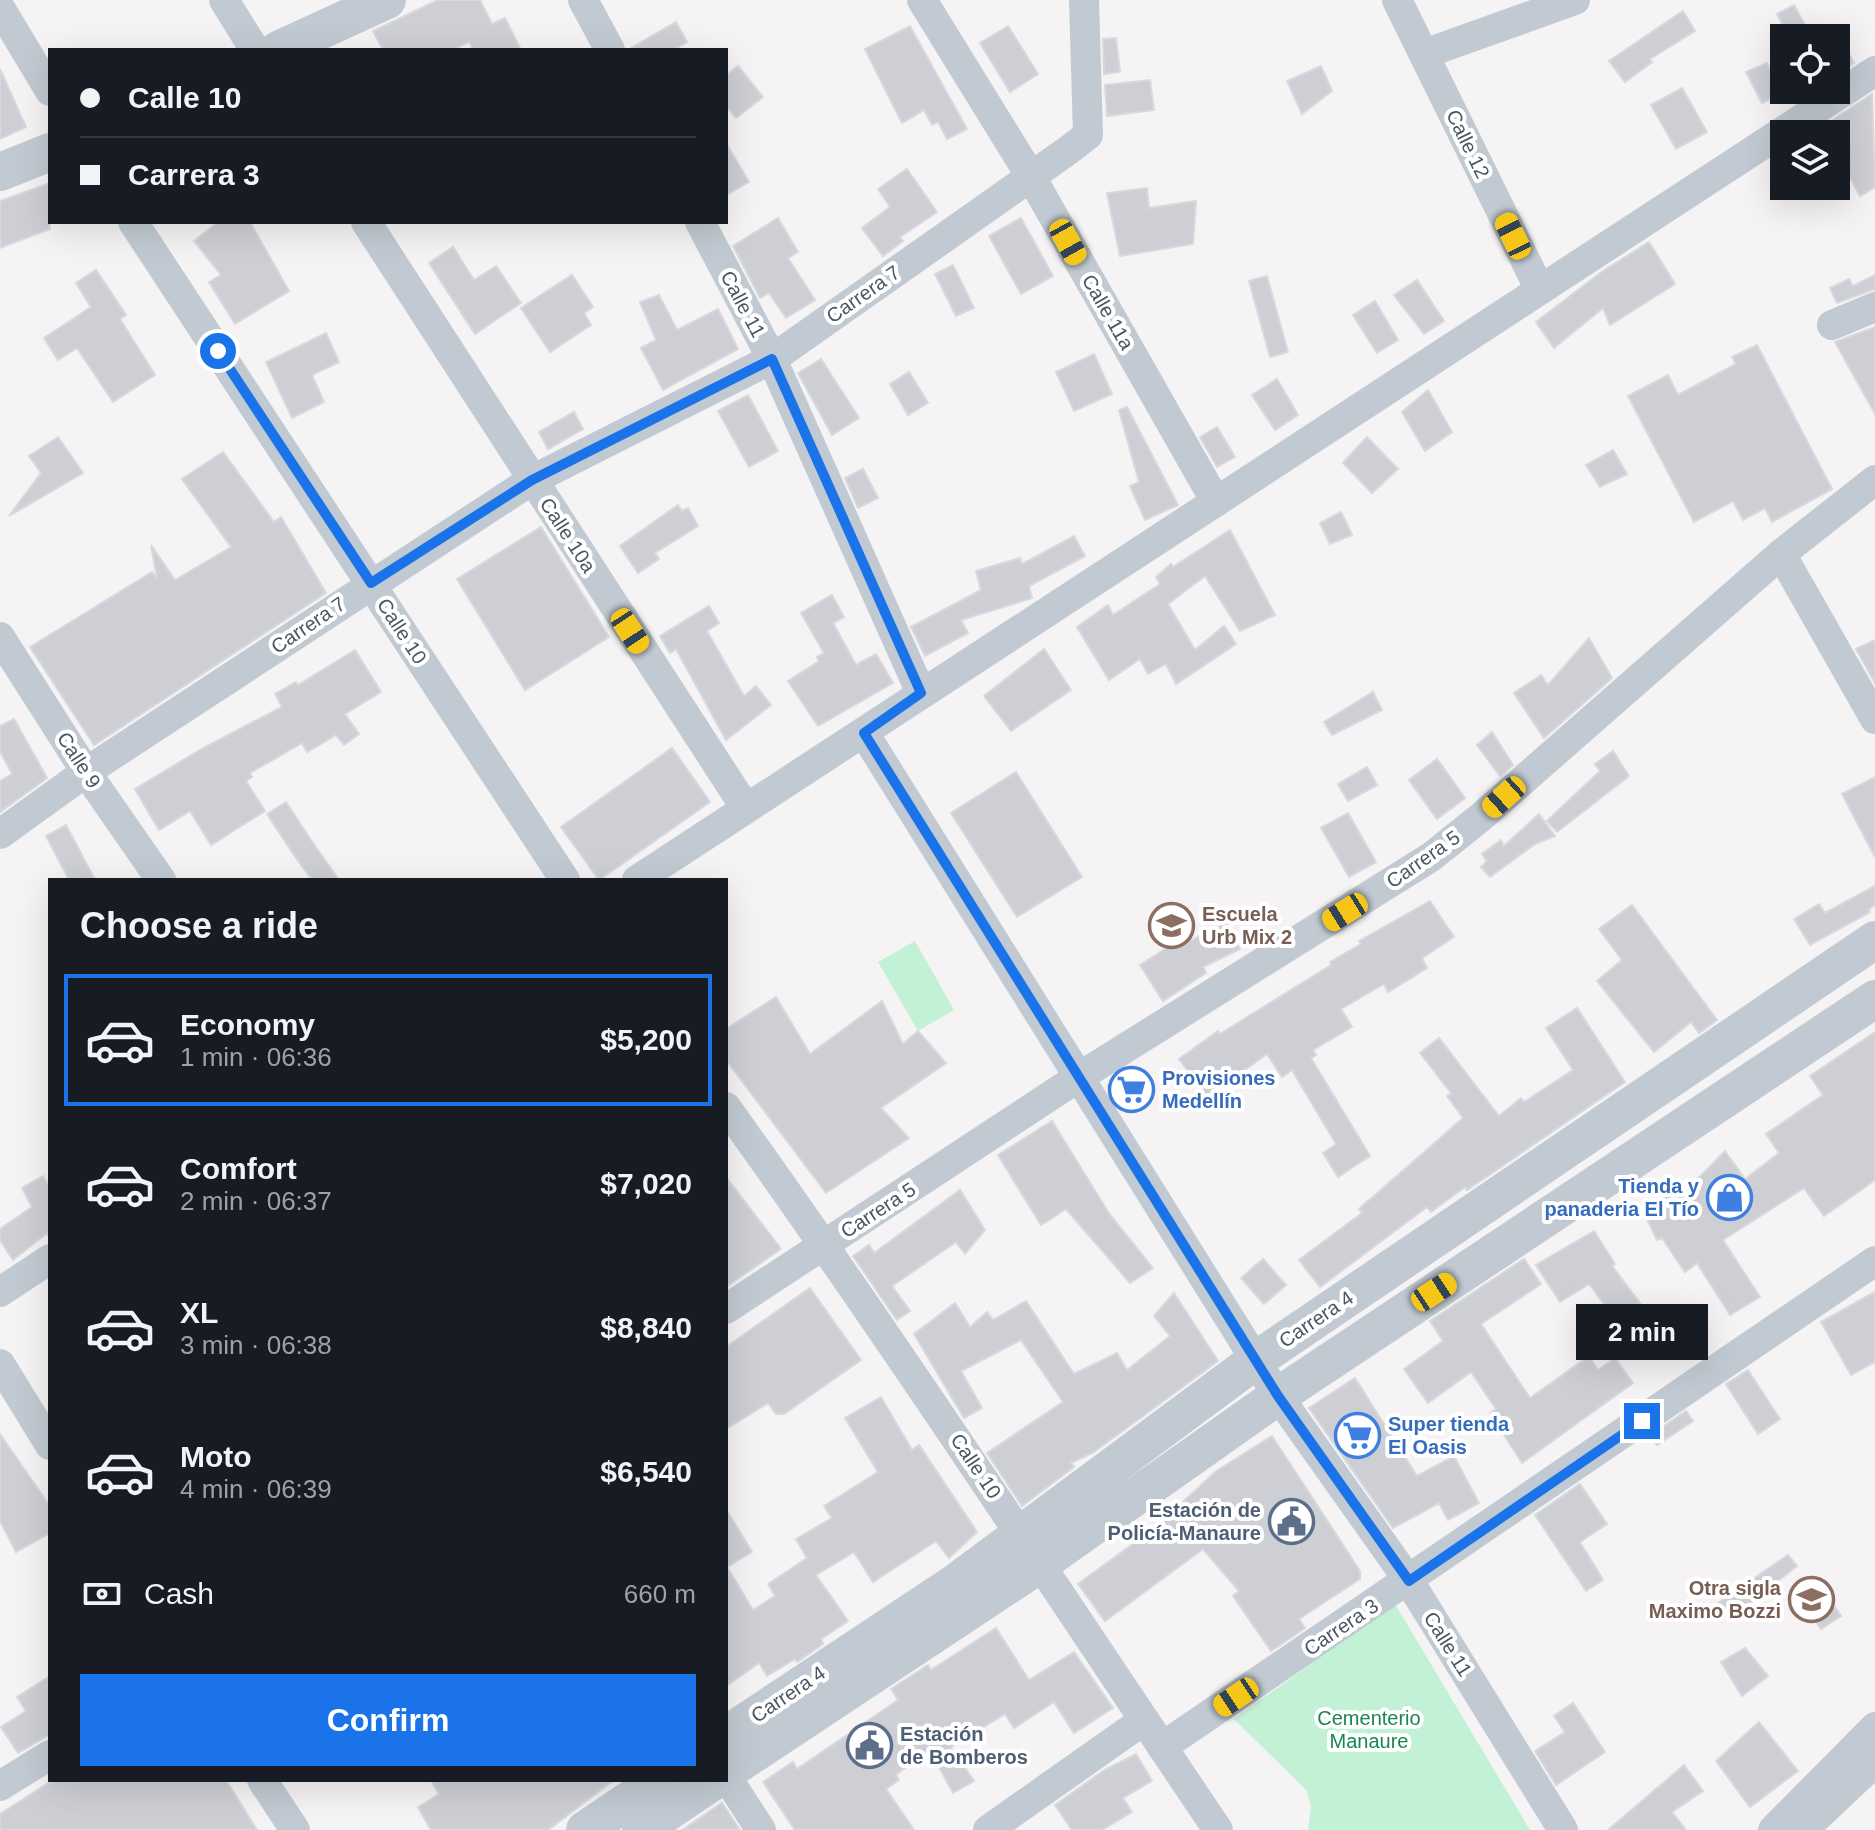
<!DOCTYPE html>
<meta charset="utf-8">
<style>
:root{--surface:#171b24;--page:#242831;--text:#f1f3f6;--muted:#9ea1a6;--line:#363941;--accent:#1a73e8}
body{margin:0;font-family:Arial,sans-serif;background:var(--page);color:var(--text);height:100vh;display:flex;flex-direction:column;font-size:30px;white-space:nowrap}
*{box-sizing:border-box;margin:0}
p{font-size:26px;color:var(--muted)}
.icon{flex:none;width:44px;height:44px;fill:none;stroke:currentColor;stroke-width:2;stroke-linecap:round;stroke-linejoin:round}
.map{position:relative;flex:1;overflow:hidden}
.side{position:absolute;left:48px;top:878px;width:680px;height:904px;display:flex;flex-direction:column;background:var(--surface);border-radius:0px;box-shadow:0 8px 32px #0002}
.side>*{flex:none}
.banner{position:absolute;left:48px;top:48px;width:680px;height:176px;border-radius:0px;box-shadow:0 8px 32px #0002;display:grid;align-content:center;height:176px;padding:0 32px;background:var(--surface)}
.buttons{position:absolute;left:1770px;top:24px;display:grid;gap:16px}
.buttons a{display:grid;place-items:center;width:80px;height:80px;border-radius:0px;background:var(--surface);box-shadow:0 8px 32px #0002;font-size:40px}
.end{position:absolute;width:36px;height:36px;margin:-18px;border:10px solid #1a73e8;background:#fff;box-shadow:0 0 0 4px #fff}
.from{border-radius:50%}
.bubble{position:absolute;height:56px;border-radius:0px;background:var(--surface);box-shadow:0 8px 32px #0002;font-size:26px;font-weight:700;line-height:56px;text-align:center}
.car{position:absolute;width:24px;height:48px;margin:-24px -12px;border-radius:10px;box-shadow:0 0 6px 2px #0007;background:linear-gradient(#f5c518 24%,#345 0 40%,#f5c518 0 76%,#345 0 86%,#f5c518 0)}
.banner b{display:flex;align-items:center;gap:28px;height:76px;font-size:30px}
.banner b+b{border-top:2px solid var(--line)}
.banner i{width:20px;height:20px;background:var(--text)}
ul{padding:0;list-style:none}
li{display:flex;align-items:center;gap:24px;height:132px;margin:0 16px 12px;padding:0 16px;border:4px solid transparent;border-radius:0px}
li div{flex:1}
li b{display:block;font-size:30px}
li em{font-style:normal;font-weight:700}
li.current{border-color:var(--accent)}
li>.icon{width:72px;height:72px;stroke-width:1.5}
h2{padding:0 32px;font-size:36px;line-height:96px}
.pay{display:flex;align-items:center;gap:20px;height:88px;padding:0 32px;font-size:30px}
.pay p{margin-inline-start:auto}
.cta{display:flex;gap:16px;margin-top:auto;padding:16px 32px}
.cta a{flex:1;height:92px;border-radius:0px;background:var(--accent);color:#fff;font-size:32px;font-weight:700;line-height:92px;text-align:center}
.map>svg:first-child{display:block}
</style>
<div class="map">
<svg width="1875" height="1830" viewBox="0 0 1875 1830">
<rect width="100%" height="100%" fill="#f5f3f3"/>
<g fill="#c3f1d5">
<polygon points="915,941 954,1010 918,1031 878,962"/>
<polygon points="1395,1604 1530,1830 1308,1830 1311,1808 1307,1791 1234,1719"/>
</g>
<g fill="#cdcfd5" stroke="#d7d9de" stroke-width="2">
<polygon points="438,0 480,0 492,24 505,18 521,50 473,50 469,42 452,50 383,50 373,31"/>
<polygon points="1794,5 1812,38 1790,38 1777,14"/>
<polygon points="1683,11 1695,31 1650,59 1652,62 1625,82 1609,61"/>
<polygon points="676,22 687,42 673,50 628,50"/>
<polygon points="910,26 967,129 947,139 938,122 932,125 924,110 902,123 865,49"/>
<polygon points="1008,26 1038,74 1010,92 980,43"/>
<polygon points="1836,30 1854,63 1836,75"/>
<polygon points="1116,38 1120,72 1104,74 1103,39"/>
<polygon points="1767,63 1782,94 1762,103 1746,72"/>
<polygon points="738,66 763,97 736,118 726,106 726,76"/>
<polygon points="1321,66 1332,91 1302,114 1287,81"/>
<polygon points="0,69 26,127 0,139"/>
<polygon points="1150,80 1154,110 1107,116 1105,85"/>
<polygon points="1682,88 1707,132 1676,149 1651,105"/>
<polygon points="1872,94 1875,187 1860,196 1836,152 1836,134 1826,134 1822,127"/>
<polygon points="726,143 749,182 726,195"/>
<polygon points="907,169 937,212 900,237 903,241 883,256 862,228 890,207 878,189"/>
<polygon points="50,183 50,229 0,248 0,201"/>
<polygon points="1147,188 1149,208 1196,201 1193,244 1120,256 1107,193"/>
<polygon points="778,218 798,252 788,258 815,300 786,318 769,293 760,298 733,246"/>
<polygon points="1021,218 1053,276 1021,294 989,236"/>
<polygon points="218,222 250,222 289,291 235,324 209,282 221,275 194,241"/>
<polygon points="1649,242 1675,284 1610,325 1603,308 1554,348 1536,322 1600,273"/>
<polygon points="453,247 474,280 496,266 521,303 475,334 429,263"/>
<polygon points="953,265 974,308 956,316 935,274"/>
<polygon points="96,270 126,315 120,319 155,375 113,402 77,348 58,360 44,338 91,307 76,283"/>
<polygon points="572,275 593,307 584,313 591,325 550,352 521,308"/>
<polygon points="1875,275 1875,289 1837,303 1830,288 1849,279 1853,286"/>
<polygon points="1267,276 1288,352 1270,357 1249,281"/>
<polygon points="1417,280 1444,321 1424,334 1394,295"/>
<polygon points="659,295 677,330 718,309 738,349 663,390 641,348 656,340 640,302"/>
<polygon points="1375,301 1398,340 1377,353 1353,315"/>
<polygon points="1875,327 1875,414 1835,342"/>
<polygon points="326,333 339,362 312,375 324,402 292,418 266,362"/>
<polygon points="1757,345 1832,489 1772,522 1765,508 1743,520 1733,501 1694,522 1628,396 1668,375 1678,395 1736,364 1732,357"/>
<polygon points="1094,354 1112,394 1074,411 1056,372"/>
<polygon points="821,359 859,418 832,435 798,373"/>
<polygon points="909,372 928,403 908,415 890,384"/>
<polygon points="1277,379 1298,415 1275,430 1252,395"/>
<polygon points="1428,390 1452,432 1425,451 1402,412"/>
<polygon points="748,395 778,451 749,467 718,411"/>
<polygon points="1127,407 1178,505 1145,520 1130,486 1139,482 1119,410"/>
<polygon points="574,412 583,429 548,449 539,432"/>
<polygon points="1217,427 1235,457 1217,467 1200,437"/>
<polygon points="58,437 83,473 9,516 41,473 29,456"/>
<polygon points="1367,437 1398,469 1372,493 1343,463"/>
<polygon points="1613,450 1627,474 1600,487 1586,465"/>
<polygon points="223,452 274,522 281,517 326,593 94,745 30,647 152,572 157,579 151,545 175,580 231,547 182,479"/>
<polygon points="863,469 878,498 858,508 845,478"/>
<polygon points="678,505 682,511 688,508 698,526 655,553 659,559 638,573 620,546"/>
<polygon points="1341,512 1352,535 1330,544 1320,523"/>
<polygon points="541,527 609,637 525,690 457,579"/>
<polygon points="1230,530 1275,615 1240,631 1205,576 1168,604 1195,650 1224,626 1236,644 1176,684 1166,664 1148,674 1140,659 1109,680 1077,627 1108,605 1113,615 1160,584 1156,577 1171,564 1173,567"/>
<polygon points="1074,536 1085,556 1029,586 1032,598 961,620 968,633 925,656 911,627 981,590 976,571 1020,558 1022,564"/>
<polygon points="832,595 844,617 833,623 856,665 876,654 893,683 818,726 788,681 819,661 817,657 824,653 801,613"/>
<polygon points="709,606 719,623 707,631 744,696 756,686 771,705 726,740 676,649 670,653 660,636"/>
<polygon points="1589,638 1612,678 1544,738 1514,693 1541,675 1548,685"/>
<polygon points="1875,640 1875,683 1856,649"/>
<polygon points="1044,649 1071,690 1011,731 984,696"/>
<polygon points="355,650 381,692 345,714 359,734 344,745 336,735 307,752 302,743 250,773 252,777 246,781 265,811 211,845 190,811 159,830 135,789 203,748 282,707 275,694 296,682 298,685"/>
<polygon points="1373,692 1382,710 1332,735 1324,722"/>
<polygon points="14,719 47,778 0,812 0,781 12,774 0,751 0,726"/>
<polygon points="1492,732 1513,765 1500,776 1477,745"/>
<polygon points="672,748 710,802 599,880 561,827"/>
<polygon points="1613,751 1629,776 1557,832 1547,821 1600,771 1595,764"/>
<polygon points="1437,759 1465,798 1437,819 1409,780"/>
<polygon points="1367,767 1377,785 1348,801 1338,784"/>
<polygon points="1016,772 1082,877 1017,917 951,813"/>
<polygon points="1875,777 1875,857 1842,794"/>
<polygon points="286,802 311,840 339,880 312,880 294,855 267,814"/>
<polygon points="1348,813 1376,862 1349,877 1321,828"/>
<polygon points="1539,814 1555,836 1535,844 1490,877 1481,867 1487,861 1482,854 1501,840 1504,846"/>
<polygon points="66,825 95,880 69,880 46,836"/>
<polygon points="1875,886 1875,905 1869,909 1870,912 1810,945 1794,919 1819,904 1825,913"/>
<polygon points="1430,901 1454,937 1422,958 1427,968 1408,980 1388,992 1384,984 1341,1009 1352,1027 1313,1050 1316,1055 1311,1058 1370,1156 1338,1177 1323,1153 1336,1144 1292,1070 1282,1077 1267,1054 1207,1097 1179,1059 1218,1031 1220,1034 1331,965 1330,962 1361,944 1359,941"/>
<polygon points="1632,905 1717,1020 1699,1033 1691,1022 1654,1052 1597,981 1622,960 1599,929"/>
<polygon points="1227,923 1240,949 1203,967 1206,973 1163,1001 1140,965 1184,937 1187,942"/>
<polygon points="776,997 810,1054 882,1001 903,1044 918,1031 946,1063 881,1108 909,1138 826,1193 726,1060 726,1029"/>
<polygon points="1577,1008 1625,1082 1467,1190 1465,1187 1431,1212 1427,1207 1320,1287 1299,1260 1362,1213 1359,1209 1463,1118 1447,1096 1451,1093 1420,1053 1439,1038 1499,1116 1521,1098 1524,1102 1573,1070 1546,1028"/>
<polygon points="1875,1032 1875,1180 1824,1216 1804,1188 1723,1240 1760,1297 1730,1315 1697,1263 1685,1272 1662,1238 1657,1240 1642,1209 1667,1193 1674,1203 1725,1151 1745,1179 1779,1153 1766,1134 1823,1095 1810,1076"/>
<polygon points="1136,1067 1154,1093 1126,1112 1108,1086"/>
<polygon points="1052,1121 1110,1215 1153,1268 1130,1283 1066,1209 1041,1225 998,1155"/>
<polygon points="43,1176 50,1188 50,1239 47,1233 13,1260 0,1240 0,1229 32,1207 22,1188"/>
<polygon points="726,1177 781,1249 726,1287"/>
<polygon points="960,1190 985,1230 965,1254 956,1242 892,1286 910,1311 897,1320 853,1256 869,1245 874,1253"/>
<polygon points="1594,1231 1615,1264 1612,1266 1647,1312 1624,1330 1589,1284 1560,1302 1536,1265"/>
<polygon points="1263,1259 1286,1285 1264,1304 1241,1278"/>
<polygon points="1524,1259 1541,1284 1481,1324 1530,1398 1589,1356 1598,1370 1615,1358 1633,1383 1522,1463 1490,1413 1496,1409 1471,1372 1428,1403 1404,1369 1443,1341 1430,1321"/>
<polygon points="810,1288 861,1360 784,1414 776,1414 768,1403 726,1429 726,1347"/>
<polygon points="1875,1292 1875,1362 1851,1375 1821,1322"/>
<polygon points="1174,1293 1218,1361 1094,1452 1071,1463 1074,1467 1022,1506 987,1453 1063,1402 1021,1340 961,1371 982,1408 964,1418 914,1334 955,1303 970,1327 987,1312 993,1320 1026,1301 1074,1374 1117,1353 1127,1370 1170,1336 1154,1316"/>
<polygon points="1748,1370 1780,1419 1758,1434 1726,1384"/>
<polygon points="1355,1378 1417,1476 1454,1456 1479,1503 1448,1520 1439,1503 1393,1528 1309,1408"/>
<polygon points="881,1397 912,1450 919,1445 977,1532 949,1558 936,1541 873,1582 854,1552 816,1575 848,1621 821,1639 823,1644 797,1662 795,1659 767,1676 759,1663 726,1686 726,1509 752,1552 727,1567 753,1610 775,1596 768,1584 807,1558 796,1539 832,1518 824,1506 878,1472 845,1418"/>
<polygon points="1686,1411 1693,1421 1657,1445 1651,1435"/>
<polygon points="0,1434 50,1506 50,1533 16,1552 0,1521"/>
<polygon points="1272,1436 1360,1571 1360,1579 1299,1619 1305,1628 1271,1651 1233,1596 1239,1591 1203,1549 1105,1621 1078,1584 1174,1514 1172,1512 1215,1472"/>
<polygon points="1580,1484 1607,1524 1580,1542 1603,1580 1586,1591 1535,1515"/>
<polygon points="1788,1555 1797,1566 1730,1619 1718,1603"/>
<polygon points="1821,1586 1841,1616 1821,1629 1801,1599"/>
<polygon points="996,1628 1029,1680 1074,1652 1113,1708 1074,1733 1054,1702 1014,1728 1005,1714 951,1747 974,1781 953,1793 929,1749 896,1775 899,1780 886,1789 914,1830 795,1830 763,1782 793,1762 797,1769 898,1700 891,1689 928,1665 931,1670"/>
<polygon points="1745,1648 1768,1676 1742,1696 1721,1662"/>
<polygon points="50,1676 50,1734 18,1753 1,1727 26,1711 17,1697"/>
<polygon points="1573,1703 1605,1752 1556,1785 1535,1751 1565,1732 1554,1716"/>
<polygon points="1759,1722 1798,1771 1750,1807 1716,1761"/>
<polygon points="1136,1754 1152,1781 1123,1798 1132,1812 1102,1830 1072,1830 1055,1805 1106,1769"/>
<polygon points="1684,1765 1703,1791 1672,1812 1686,1830 1608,1830"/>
<polygon points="53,1780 226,1780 257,1830 0,1830 0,1814"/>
<polygon points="431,1780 614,1780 548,1830 431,1830 418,1807 439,1794"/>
<polygon points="722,1803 740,1830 682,1830"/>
</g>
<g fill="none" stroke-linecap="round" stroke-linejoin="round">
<g stroke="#c1cad2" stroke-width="30">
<polyline points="224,0 255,50"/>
<polyline points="583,0 610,50"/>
<polyline points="922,0 1030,175 1216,502"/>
<polyline points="1397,0 1539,288"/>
<polyline points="0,8 50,91"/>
<polyline points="1424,54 1575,0"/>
<polyline points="133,222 565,880"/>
<polyline points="366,222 745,807"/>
<polyline points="700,222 772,359 921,693"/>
<polyline points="1832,325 1875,307"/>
<polyline points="1781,554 1875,719"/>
<polyline points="0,637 86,772 161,880"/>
<polyline points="864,733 1278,1396 1409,1581 1563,1830"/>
<polyline points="0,834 86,772 532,480 772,359 1070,149 1088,135 1084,0"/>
<polyline points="637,880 1875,71"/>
<path d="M 726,1107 C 896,1344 1055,1588 1218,1830"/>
<polyline points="0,1292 50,1259"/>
<polyline points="726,1309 1079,1077 1431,857 1481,817 1781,554 1875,480"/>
<polyline points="0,1364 50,1445"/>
<polyline points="1162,1747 1875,1261"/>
<polyline points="726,1776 761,1830"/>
<polyline points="262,1780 295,1830"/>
<polyline points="0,1786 50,1755"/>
<polyline points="988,1830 1144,1720"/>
<polyline points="1773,1830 1875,1727"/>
<polyline points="1803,1830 1875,1762"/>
</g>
<g stroke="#c1cad2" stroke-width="38">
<polyline points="278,50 387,0"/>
<polyline points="0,172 50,152"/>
<polyline points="726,1735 955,1583 1256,1360 1875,940"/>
<polyline points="726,1772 1040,1564 1278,1396 1875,999"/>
<polyline points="585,1830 659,1780"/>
<polyline points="641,1830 715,1780"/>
</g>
</g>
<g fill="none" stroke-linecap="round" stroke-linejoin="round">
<polyline stroke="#1a73e8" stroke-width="10" points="218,351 371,583 532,480 772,359 921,693 864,733 1278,1396 1409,1581 1642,1421"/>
</g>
<defs>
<symbol id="school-ring" viewBox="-11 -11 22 22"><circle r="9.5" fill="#fff" stroke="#8d6e63" stroke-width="1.5"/><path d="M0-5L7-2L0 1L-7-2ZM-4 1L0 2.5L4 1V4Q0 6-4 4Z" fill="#8d6e63"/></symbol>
<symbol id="supermarket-ring" viewBox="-11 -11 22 22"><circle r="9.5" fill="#fff" stroke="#3f7fe0" stroke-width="1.5"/><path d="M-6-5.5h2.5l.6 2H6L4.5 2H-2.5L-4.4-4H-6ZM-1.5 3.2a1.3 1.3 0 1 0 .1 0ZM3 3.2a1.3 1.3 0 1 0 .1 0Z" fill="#3f7fe0"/></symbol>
<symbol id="shop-ring" viewBox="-11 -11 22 22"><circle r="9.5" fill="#fff" stroke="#3f7fe0" stroke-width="1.5"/><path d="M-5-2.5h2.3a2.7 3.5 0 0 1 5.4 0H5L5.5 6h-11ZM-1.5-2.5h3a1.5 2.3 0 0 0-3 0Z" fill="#3f7fe0"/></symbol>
<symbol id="civic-ring" viewBox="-11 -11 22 22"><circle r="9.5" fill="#fff" stroke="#5c6f8a" stroke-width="1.5"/><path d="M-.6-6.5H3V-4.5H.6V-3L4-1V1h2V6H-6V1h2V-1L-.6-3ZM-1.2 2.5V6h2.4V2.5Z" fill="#5c6f8a"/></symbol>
</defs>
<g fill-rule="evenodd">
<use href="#school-ring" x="1146" y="900" width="51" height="51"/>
<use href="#supermarket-ring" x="1106" y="1064" width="51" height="51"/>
<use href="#shop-ring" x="1704" y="1172" width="51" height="51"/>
<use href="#supermarket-ring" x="1332" y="1410" width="51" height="51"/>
<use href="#civic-ring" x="1266" y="1496" width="51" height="51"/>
<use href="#school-ring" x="1786" y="1574" width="51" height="51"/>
<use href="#civic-ring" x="844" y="1720" width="51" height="51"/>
</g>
<g text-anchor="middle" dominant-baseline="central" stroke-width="8" stroke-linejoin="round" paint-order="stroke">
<g font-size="20" fill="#4a5661" stroke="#fff">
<text transform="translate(1468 144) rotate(64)">Calle 12</text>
<text transform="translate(863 294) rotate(-35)">Carrera 7</text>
<text transform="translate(743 304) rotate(62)">Calle 11</text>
<text transform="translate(1108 312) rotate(60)">Calle 11a</text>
<text transform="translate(568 535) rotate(57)">Calle 10a</text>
<text transform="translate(308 625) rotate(-34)">Carrera 7</text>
<text transform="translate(402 631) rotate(57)">Calle 10</text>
<text transform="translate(79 760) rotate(57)">Calle 9</text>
<text transform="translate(1423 859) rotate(-35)">Carrera 5</text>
<text transform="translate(878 1210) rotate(-33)">Carrera 5</text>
<text transform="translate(1316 1319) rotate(-34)">Carrera 4</text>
<text transform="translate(976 1466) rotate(56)">Calle 10</text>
<text transform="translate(1341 1627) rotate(-34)">Carrera 3</text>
<text transform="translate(1448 1644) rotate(58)">Calle 11</text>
<text transform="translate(788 1694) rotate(-34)">Carrera 4</text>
</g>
<g font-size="20" font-weight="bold" fill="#785e54" stroke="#fff" text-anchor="start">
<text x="1202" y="914">Escuela<tspan x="1202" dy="23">Urb Mix 2</tspan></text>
<text x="1781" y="1588" text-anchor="end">Otra sigla<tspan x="1781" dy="23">Maximo Bozzi</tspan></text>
</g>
<g font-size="20" font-weight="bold" fill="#366cbe" stroke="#fff" text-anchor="start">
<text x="1162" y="1078">Provisiones<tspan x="1162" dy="23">Medellín</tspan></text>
<text x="1699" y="1186" text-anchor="end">Tienda y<tspan x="1699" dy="23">panaderia El Tío</tspan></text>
<text x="1388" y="1424">Super tienda<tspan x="1388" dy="23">El Oasis</tspan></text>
</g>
<g font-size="20" font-weight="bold" fill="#4e5e75" stroke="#fff" text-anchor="end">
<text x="1261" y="1510">Estación de<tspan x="1261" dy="23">Policía-Manaure</tspan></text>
<text x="900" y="1734" text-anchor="start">Estación<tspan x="900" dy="23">de Bomberos</tspan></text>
</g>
<g font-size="20" fill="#17864f" stroke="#fff">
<text x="1369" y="1718">Cementerio<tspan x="1369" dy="23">Manaure</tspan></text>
</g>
</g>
</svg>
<div class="buttons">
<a><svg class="icon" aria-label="locate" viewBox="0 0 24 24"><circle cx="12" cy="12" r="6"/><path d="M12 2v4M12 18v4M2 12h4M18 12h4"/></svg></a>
<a><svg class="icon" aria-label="layers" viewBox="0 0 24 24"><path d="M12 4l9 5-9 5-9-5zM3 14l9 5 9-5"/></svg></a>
</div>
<i class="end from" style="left:218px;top:351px"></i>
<i class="end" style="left:1642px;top:1421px"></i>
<div class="bubble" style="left:1576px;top:1304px;width:132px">2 min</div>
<i class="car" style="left:1513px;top:236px;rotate:334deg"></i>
<i class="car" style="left:1068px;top:242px;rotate:151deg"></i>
<i class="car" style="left:630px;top:631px;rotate:147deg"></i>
<i class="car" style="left:1504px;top:797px;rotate:228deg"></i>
<i class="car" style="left:1345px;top:912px;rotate:238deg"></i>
<i class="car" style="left:1434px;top:1292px;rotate:57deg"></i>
<i class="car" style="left:1236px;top:1697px;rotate:236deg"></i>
<div class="banner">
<b><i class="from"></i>Calle 10</b>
<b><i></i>Carrera 3</b>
</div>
<section class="side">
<h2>Choose a ride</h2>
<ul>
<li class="current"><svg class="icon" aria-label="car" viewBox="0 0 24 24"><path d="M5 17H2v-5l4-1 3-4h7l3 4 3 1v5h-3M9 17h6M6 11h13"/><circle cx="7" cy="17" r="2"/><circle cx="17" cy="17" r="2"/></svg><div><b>Economy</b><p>1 min · 06:36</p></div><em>$5,200</em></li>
<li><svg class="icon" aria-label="car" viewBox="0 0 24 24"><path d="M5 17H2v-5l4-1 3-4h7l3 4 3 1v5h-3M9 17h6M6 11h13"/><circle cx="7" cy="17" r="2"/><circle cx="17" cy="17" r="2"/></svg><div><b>Comfort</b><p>2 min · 06:37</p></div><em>$7,020</em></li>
<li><svg class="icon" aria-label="car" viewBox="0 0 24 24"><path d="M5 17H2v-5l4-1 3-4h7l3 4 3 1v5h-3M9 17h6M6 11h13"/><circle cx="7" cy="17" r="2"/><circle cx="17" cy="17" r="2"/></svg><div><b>XL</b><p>3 min · 06:38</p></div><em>$8,840</em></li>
<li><svg class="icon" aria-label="car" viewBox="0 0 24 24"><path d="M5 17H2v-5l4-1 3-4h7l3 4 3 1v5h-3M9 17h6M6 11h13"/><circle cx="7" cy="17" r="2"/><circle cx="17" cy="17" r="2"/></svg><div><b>Moto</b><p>4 min · 06:39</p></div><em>$6,540</em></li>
</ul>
<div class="pay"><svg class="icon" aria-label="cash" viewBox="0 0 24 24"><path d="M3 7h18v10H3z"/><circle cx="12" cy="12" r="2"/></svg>Cash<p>660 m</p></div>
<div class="cta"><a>Confirm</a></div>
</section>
</div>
